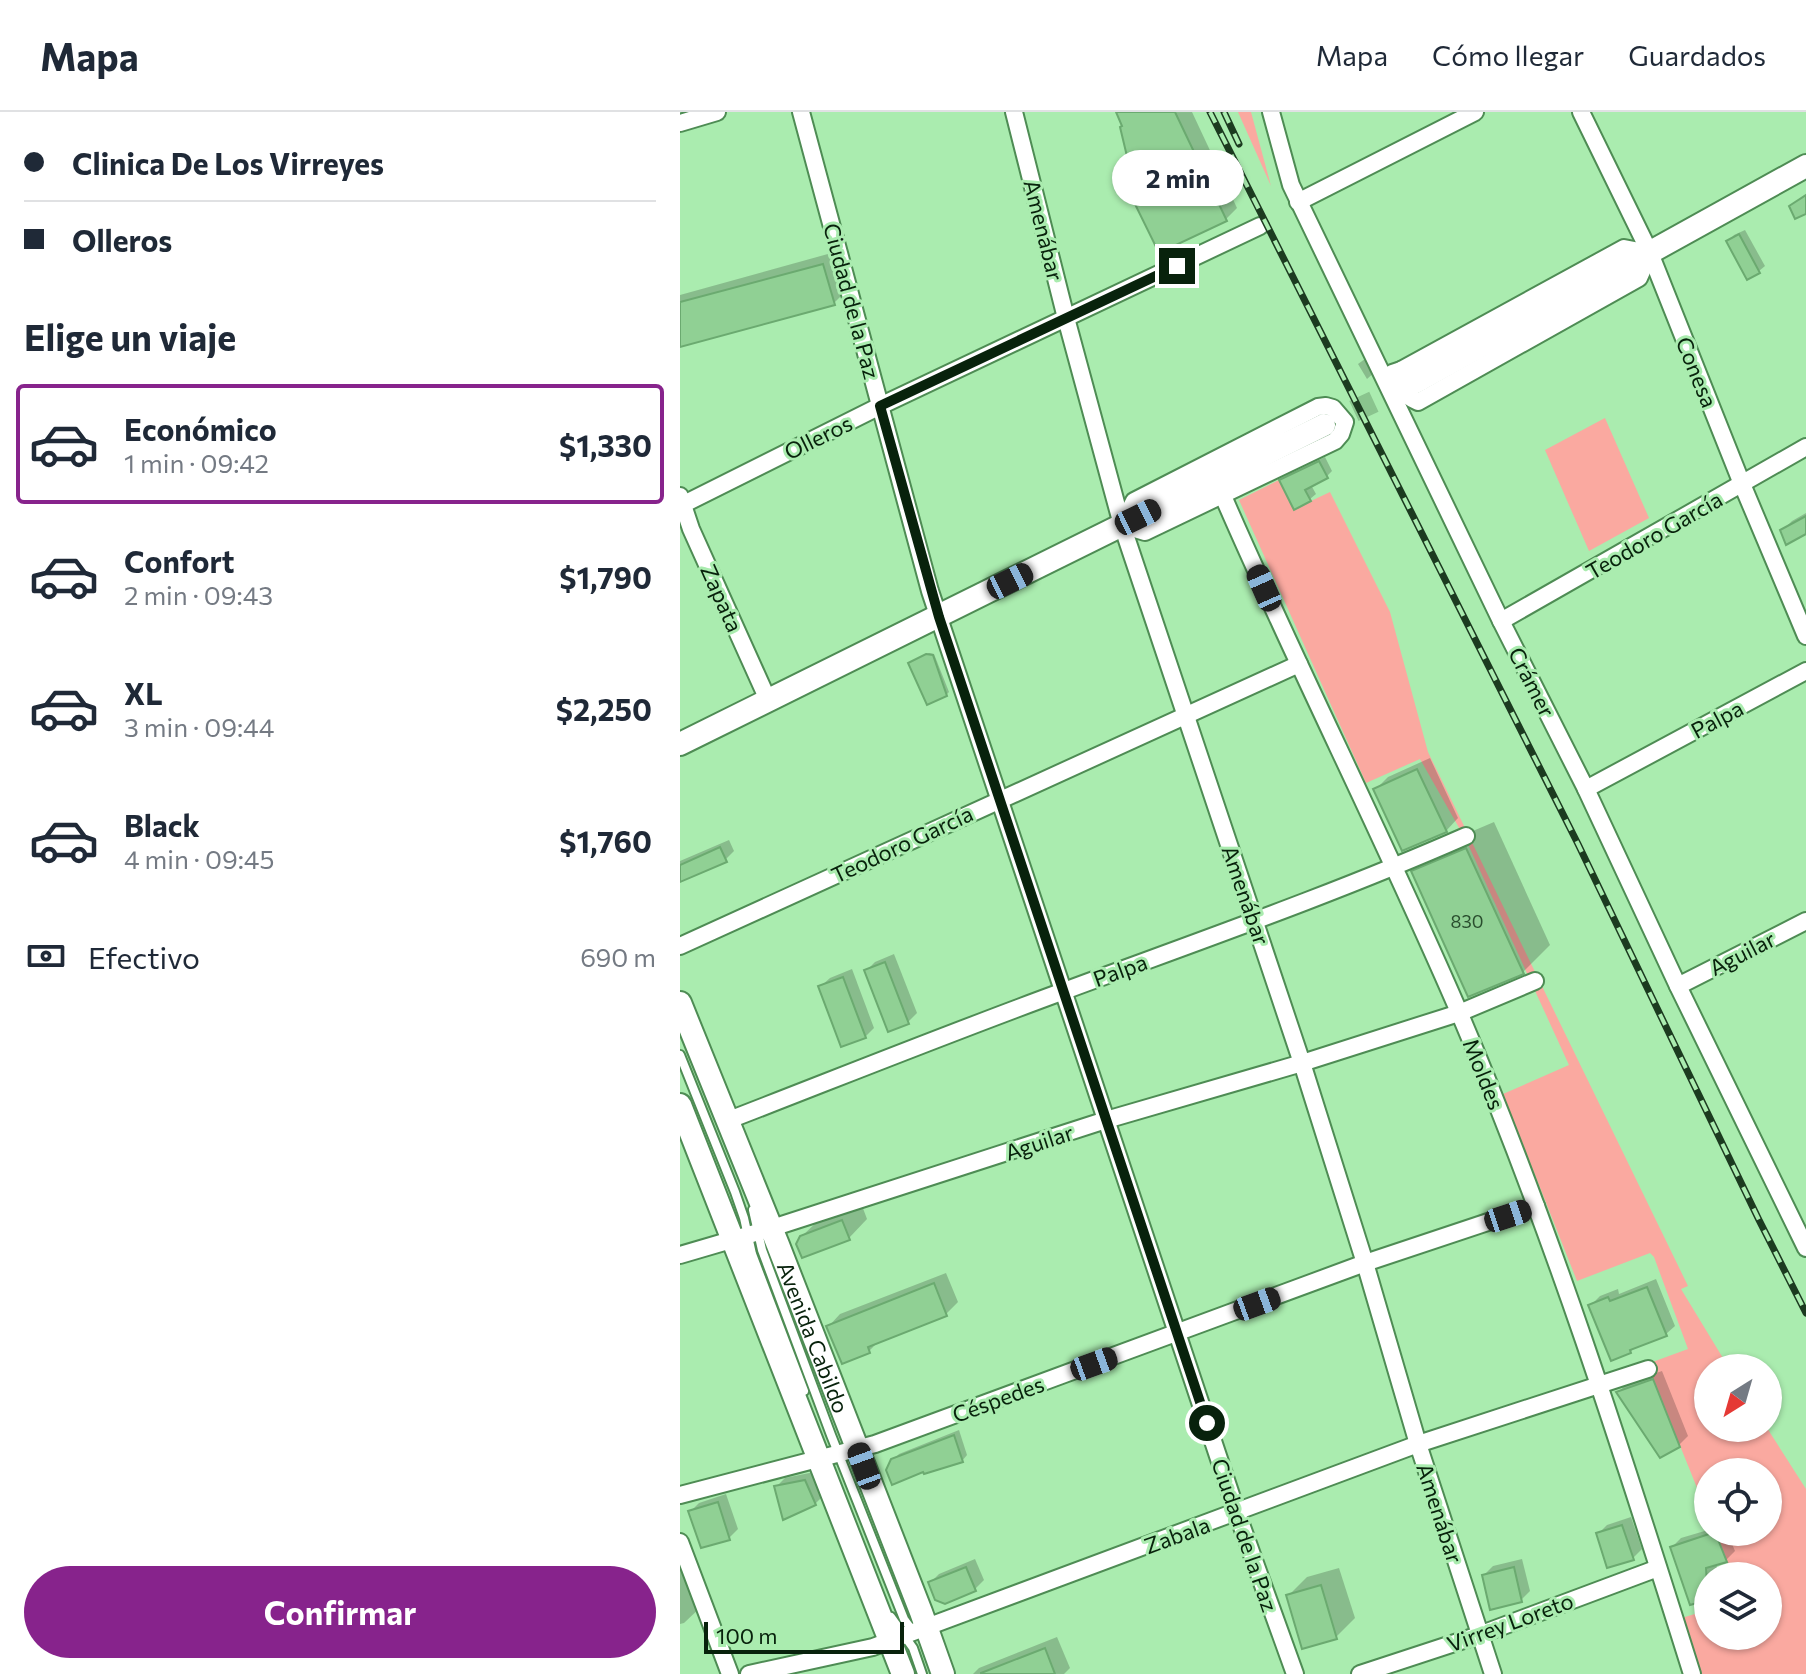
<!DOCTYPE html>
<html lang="es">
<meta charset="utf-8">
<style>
:root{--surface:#fff;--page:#f6f6f7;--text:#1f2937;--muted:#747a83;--line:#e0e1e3;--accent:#87238c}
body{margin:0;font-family:Commissioner,sans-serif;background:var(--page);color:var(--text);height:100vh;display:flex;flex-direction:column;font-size:30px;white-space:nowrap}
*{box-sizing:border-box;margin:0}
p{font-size:26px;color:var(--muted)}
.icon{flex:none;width:44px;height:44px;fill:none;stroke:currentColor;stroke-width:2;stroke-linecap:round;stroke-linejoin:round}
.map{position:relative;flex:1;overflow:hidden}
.drawer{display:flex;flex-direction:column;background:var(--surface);width:680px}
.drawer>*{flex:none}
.top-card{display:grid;align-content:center;height:176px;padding:0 24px;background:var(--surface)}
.needle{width:52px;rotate:217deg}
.tools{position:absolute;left:1014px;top:1242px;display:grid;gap:16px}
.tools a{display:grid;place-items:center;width:88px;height:88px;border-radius:50%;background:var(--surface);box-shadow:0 2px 6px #0004;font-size:40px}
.scale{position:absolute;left:24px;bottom:20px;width:200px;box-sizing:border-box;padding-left:8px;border:4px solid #08220c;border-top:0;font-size:22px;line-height:28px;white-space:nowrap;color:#08220c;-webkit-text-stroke:6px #aaecaf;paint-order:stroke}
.end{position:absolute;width:36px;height:36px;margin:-18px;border:10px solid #08220c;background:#fff;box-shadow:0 0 0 4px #fff}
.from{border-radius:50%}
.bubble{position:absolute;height:56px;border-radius:28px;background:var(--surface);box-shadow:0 2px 6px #0004;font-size:26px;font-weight:700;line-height:56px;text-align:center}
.car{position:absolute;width:24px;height:48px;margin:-24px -12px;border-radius:10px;box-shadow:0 0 6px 2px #0007;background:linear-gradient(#222 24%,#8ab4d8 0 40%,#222 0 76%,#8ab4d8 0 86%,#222 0)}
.top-card b{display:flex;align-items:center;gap:28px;height:76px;font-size:30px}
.top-card b+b{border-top:2px solid var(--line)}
.top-card i{width:20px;height:20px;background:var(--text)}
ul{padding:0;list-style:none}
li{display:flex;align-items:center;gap:24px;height:120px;margin:0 16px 12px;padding:0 8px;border:4px solid transparent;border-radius:8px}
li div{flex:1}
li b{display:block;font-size:30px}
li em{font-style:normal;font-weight:700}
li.on{border-color:var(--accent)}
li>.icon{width:72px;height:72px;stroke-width:1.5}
h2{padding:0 24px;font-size:36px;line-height:96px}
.pay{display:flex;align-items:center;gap:20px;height:88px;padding:0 24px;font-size:30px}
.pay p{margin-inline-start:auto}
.primary-button{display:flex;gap:16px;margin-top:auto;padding:16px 24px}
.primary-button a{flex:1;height:92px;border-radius:48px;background:var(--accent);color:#fff;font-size:32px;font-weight:700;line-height:92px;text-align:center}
header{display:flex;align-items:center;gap:48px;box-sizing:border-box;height:112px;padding:0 40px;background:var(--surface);border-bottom:2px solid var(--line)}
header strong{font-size:38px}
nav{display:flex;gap:44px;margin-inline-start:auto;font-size:28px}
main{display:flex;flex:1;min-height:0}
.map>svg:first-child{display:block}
</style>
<header>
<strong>Mapa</strong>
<nav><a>Mapa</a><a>Cómo llegar</a><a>Guardados</a></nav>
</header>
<main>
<section class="drawer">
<div class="top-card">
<b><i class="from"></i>Clinica De Los Virreyes</b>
<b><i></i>Olleros</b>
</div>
<h2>Elige un viaje</h2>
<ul>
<li class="on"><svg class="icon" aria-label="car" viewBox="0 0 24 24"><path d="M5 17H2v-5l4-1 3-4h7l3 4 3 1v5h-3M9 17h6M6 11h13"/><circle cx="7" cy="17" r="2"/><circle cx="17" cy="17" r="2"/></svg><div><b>Económico</b><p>1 min · 09:42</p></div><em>$1,330</em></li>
<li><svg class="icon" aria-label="car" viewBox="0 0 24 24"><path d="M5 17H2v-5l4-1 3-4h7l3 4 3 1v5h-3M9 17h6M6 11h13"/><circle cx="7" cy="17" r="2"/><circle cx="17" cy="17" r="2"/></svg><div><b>Confort</b><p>2 min · 09:43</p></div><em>$1,790</em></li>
<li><svg class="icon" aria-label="car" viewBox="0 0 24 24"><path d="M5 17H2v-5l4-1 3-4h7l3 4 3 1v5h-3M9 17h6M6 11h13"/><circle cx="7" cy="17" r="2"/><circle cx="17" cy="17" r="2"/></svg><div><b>XL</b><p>3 min · 09:44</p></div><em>$2,250</em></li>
<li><svg class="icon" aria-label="car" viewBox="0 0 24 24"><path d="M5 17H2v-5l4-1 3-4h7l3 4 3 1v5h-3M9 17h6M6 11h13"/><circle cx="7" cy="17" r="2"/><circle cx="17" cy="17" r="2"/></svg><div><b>Black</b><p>4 min · 09:45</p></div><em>$1,760</em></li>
</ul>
<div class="pay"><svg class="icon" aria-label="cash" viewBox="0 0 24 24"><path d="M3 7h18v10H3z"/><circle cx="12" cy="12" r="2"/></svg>Efectivo<p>690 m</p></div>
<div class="primary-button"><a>Confirmar</a></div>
</section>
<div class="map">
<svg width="1126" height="1562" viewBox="0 0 1126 1562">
<rect width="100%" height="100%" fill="#aaecaf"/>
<g fill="#faa9a0">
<polygon points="558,0 571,0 591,74"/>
<polygon points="925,306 969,406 909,439 865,338"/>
<polygon points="599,368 614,397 650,380 710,500 748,640 1008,1174 1001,1177 1049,1256 1028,1256 1028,1316 1087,1316 1126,1377 1126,1562 1012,1562 995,1508 1028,1498 1028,1524 1088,1524 1088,1464 1053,1464 1035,1420 1088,1420 1088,1360 1028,1360 1028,1403 967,1252 1008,1237 974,1145 970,1141 897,1169 823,982 889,953 786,728 740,647 686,671 559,388"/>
</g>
<g fill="#0003">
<polygon points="438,0 512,0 557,96 546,107 458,80 444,14"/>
<polygon points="1065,118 1085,154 1079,159 1049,129 1054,123"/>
<polygon points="155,140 166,179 154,191 0,233 0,183"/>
<polygon points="689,244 696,259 687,267 678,252"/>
<polygon points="645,345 652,359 646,365 631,373 636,382 630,387 602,369 607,363"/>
<polygon points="1126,401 1126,420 1103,418 1112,409"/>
<polygon points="249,541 254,542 269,580 266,583 232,549"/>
<polygon points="750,646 778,706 766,719 696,677 708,665"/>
<polygon points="814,710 870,833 843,860 733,760 760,733"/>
<polygon points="49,728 54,739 45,748 0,768 0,749"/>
<polygon points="214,842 237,901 228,910 210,917 186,859 195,850"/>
<polygon points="172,857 194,916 185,925 141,874 150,866"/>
<polygon points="181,1091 187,1107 169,1126 121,1125 141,1106"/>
<polygon points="266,1161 278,1190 266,1202 200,1228 189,1239 148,1215 160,1202"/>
<polygon points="976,1167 995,1214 986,1222 956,1234 950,1240 911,1193 920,1184 938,1177 939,1182"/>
<polygon points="982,1259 1008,1324 999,1333 939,1280 947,1271"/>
<polygon points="279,1318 287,1343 282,1349 213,1348 219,1342"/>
<polygon points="134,1360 144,1383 135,1392 96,1375 105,1366"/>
<polygon points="46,1382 58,1417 49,1426 10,1400 19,1391"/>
<polygon points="951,1405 962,1437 953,1446 918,1422 927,1413"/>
<polygon points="1028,1418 1028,1420 1047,1420 1055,1439 1046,1448 1036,1451 1039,1464 1028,1464 1028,1496 1019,1498 1026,1490 1025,1486 992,1435 1001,1426"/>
<polygon points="295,1447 304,1468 295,1477 250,1471 259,1462"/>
<polygon points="842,1447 850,1479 841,1488 804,1463 813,1454"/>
<polygon points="0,1453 23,1493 4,1511 0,1512"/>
<polygon points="659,1456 675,1506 656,1525 608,1484 627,1465"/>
<polygon points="377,1525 390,1556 384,1562 293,1562 299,1556"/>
</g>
<g fill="#90d094" stroke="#6baa70" stroke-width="2">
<polygon points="436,0 495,0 547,109 479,141 451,84 456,82 440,15 442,14"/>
<polygon points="1126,83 1126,102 1115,107 1109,94"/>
<polygon points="1059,122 1080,161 1067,168 1046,129"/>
<polygon points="143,152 155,193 0,235 0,190"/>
<polygon points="639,349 648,366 625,378 631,389 614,398 599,368"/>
<polygon points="1126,404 1126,422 1106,433 1100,418"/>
<polygon points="246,542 253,543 267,584 247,593 228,551"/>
<polygon points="737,657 767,720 722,739 693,677"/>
<polygon points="40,735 47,750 0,770 0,753"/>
<polygon points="786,736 844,862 788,885 731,759"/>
<polygon points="205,850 229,912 208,920 184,858"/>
<polygon points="163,865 186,926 161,935 138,874"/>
<polygon points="162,1108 170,1128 122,1146 116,1132 120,1124"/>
<polygon points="254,1171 267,1204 188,1235 190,1241 162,1252 146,1214"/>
<polygon points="967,1175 987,1224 950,1238 951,1241 931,1249 908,1193 928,1185 930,1189"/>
<polygon points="973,1267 1000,1335 980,1346 936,1280"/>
<polygon points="274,1323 283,1350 244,1362 243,1360 212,1373 206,1358 211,1347"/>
<polygon points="125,1368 136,1393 103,1408 94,1374"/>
<polygon points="38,1390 50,1428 21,1436 8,1399"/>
<polygon points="942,1413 954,1448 927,1456 916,1421"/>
<polygon points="1035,1420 1047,1450 1026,1456 1028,1488 1010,1493 990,1435"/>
<polygon points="286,1455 296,1479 265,1492 255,1488 248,1470"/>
<polygon points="834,1455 842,1490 810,1498 802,1463"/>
<polygon points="641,1473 657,1527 622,1537 606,1483"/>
<polygon points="365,1536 375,1562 301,1562 301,1561"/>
</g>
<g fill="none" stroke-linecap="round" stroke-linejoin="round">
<polyline stroke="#8ac48e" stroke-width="22" stroke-dasharray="22 11" stroke-linecap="butt" points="644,313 730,273"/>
<defs>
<g id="lane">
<polyline points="0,943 55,1080 64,1106 72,1142 124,1279"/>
<polyline points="73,1098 82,1138 151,1323 224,1507 235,1522"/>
<polyline points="211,1505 233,1536 242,1562"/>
</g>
<g id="street">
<polyline points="121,0 250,479 557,1401 615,1562"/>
<polyline points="334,0 386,206 442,413 622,951 685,1151 738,1332 813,1562"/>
<polyline points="591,0 611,73 821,509 906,677 998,874 1126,1136"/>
<polyline points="901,0 970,141 1062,372 1126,524"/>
<polyline points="0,11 37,0"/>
<polyline points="618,90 795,0"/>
<path d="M 721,258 C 717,274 724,284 738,290 L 959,166 L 970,141"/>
<polyline points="712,261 721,258 944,136 970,141"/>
<polygon points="646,294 653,296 665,310 661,322 655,329 465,420 442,413 454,389 638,295"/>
<polyline points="0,384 11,417 88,588"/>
<path d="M 543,384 C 618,557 704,726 779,900 C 871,1115 942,1339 1012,1562"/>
<polyline points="0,394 200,294 580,114"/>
<polyline points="821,509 1126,335"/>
<polyline points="906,677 1126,559"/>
<polyline points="0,834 619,552"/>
<polyline points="998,874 1126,809"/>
<path d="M 49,1008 C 160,965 272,920 384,879 C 519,829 654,782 786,724"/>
<polyline points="0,1143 92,1116 426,1008 622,951 779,901 855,869"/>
<polyline points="0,1383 195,1332 685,1151 856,1094"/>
<polyline points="0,1430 50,1562"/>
<polyline points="69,1562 193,1535 738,1332 968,1257"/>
<polyline points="680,1562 799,1523 978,1456"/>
</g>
<g id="secondary">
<polyline points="734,271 1126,54"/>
<path d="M 0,632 C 214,525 429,419 644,313"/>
<path id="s1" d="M 0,891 L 98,1133 L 241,1500 L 263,1562"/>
<polyline points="0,993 223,1562"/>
</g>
</defs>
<use href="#lane" stroke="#4e8c54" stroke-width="12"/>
<use href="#street" stroke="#4e8c54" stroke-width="20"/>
<use href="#secondary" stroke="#4e8c54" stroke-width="26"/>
<use href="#lane" stroke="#fff" stroke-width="8"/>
<use href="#street" stroke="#fff" stroke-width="16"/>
<use href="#secondary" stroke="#fff" stroke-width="22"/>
<defs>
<g id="rail">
<polyline points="530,0 898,732 1079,1108 1126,1201"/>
<polyline points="544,0 559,32"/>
</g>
</defs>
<use href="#rail" stroke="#1c3b20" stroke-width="7"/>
<use href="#rail" stroke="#aaecaf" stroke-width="4" stroke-dasharray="12" stroke-linecap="butt"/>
</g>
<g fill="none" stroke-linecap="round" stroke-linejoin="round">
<polyline stroke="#08220c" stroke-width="10" points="497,154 200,294 259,505 527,1311"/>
</g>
<g text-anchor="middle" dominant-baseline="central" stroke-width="6" stroke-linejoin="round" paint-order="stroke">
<g font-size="18" fill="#2a4e2e">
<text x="787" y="809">830</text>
</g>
<g font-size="22" fill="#08220c" stroke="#aaecaf">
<text transform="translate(364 118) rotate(76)">Amenábar</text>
<text transform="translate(172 189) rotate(75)">Ciudad de la Paz</text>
<text transform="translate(1017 260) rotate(68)">Conesa</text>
<text transform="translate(138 325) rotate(-26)">Olleros</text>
<text transform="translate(974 423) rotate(-30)">Teodoro García</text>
<text transform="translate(42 486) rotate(66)">Zapata</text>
<text transform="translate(852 570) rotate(63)">Crámer</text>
<text transform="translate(1037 607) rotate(-28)">Palpa</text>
<text transform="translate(222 732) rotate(-25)">Teodoro García</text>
<text transform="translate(566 783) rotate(71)">Amenábar</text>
<text transform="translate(1062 841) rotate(-27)">Aguilar</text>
<text transform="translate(440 858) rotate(-20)">Palpa</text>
<text transform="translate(804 962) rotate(68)">Moldes</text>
<text transform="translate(359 1030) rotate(-18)">Aguilar</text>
<text stroke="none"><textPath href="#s1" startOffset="360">Avenida Cabildo</textPath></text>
<text transform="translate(318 1287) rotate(-20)">Céspedes</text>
<text transform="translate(760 1401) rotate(72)">Amenábar</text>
<text transform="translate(497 1423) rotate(-20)">Zabala</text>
<text transform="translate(565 1423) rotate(71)">Ciudad de la Paz</text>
<text transform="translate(830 1510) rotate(-20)">Virrey Loreto</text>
</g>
</g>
</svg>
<div class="tools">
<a><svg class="needle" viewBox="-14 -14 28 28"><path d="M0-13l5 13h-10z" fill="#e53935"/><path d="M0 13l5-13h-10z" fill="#747a83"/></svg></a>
<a><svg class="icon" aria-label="locate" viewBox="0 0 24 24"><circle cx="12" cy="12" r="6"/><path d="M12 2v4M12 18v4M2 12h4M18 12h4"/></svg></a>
<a><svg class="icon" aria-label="layers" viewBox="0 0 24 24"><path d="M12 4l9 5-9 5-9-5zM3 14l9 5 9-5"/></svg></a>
</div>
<div class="scale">100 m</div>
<i class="end from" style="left:527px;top:1311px"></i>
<i class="end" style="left:497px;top:154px"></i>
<div class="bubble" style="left:432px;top:38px;width:132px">2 min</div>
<i class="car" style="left:458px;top:405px;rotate:64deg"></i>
<i class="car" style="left:330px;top:469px;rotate:64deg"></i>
<i class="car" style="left:584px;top:476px;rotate:336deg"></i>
<i class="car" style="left:828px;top:1104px;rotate:72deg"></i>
<i class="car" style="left:577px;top:1192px;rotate:70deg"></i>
<i class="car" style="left:414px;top:1252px;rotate:70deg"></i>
<i class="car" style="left:184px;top:1354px;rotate:340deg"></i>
</div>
</main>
